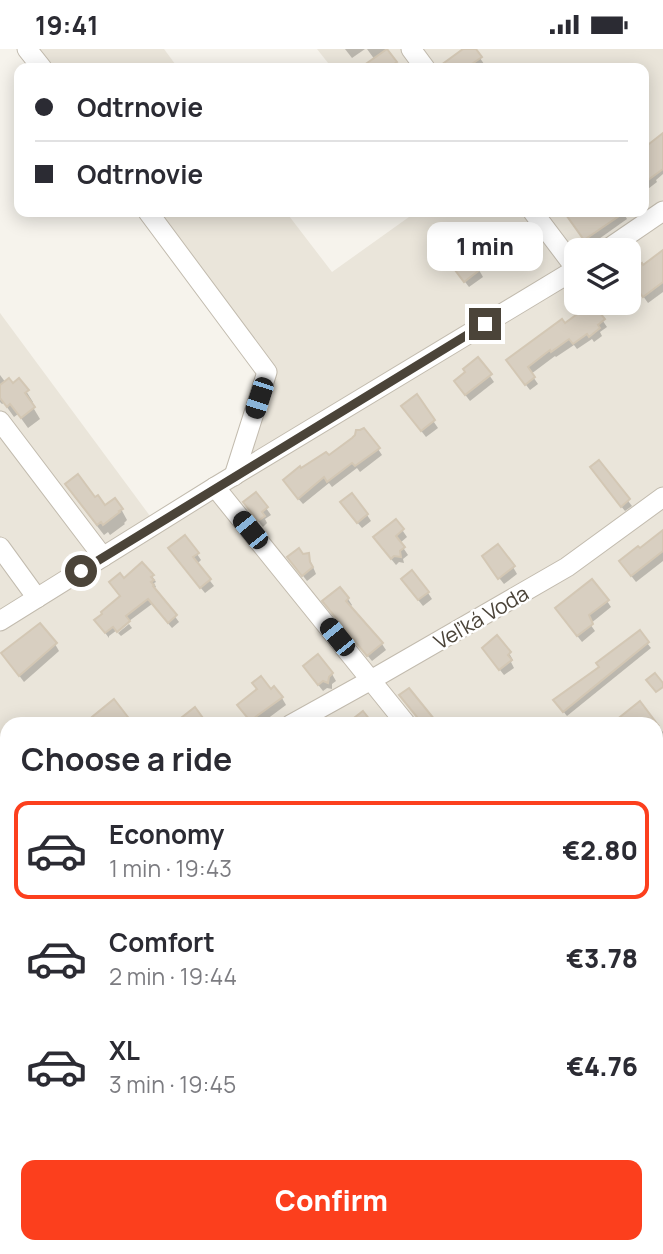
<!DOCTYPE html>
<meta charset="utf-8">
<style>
:root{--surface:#fff;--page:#f7f7f7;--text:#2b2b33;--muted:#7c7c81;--line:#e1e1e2;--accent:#fc3f1d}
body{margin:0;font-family:Manrope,sans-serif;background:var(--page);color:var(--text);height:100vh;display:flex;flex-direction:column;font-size:26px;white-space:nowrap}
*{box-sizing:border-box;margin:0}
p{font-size:23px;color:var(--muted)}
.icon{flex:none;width:38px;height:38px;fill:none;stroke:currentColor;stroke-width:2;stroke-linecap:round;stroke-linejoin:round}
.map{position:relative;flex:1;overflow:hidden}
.sheet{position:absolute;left:0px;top:668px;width:663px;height:537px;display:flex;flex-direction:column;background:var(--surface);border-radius:21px 21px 0 0;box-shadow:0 4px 18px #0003}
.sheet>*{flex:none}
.banner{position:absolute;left:14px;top:14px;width:635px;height:154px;border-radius:14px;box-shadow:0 4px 18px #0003;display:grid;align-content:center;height:154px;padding:0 21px;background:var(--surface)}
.buttons{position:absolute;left:564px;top:189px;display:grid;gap:14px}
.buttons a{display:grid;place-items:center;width:77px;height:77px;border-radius:14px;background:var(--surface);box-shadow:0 4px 18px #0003;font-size:35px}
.end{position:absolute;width:32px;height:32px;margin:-16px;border:9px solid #4b4439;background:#fff;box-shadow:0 0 0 4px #fff}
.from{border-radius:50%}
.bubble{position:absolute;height:49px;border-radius:14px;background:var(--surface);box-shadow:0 4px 18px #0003;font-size:23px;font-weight:800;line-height:49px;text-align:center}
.car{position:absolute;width:21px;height:42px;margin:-21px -10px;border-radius:9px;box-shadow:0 0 5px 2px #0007;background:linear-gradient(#222 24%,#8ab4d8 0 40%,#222 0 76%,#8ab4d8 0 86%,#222 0)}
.banner b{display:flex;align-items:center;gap:24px;height:66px;font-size:26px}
.banner b+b{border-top:2px solid var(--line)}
.banner i{width:18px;height:18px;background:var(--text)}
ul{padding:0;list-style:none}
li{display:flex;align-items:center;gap:21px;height:98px;margin:0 14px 10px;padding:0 7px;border:4px solid transparent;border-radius:14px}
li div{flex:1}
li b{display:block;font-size:26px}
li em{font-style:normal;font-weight:800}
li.current{border-color:var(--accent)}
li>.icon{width:63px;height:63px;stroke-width:1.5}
h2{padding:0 21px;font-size:32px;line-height:84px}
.primary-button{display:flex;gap:14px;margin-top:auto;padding:14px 21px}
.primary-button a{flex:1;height:80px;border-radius:14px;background:var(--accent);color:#fff;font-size:28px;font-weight:800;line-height:80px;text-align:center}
.status{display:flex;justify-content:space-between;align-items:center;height:49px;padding:0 35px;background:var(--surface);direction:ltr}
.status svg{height:19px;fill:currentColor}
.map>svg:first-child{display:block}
</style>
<div class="status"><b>19:41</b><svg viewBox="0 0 49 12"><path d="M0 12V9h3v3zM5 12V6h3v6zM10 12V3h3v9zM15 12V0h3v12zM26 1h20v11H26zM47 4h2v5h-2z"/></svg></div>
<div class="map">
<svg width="663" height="1205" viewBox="0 0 663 1205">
<rect width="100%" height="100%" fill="#f6f3ec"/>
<g fill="#eae5da" fill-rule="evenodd">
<polygon points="20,0 164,0 178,19 34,19"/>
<path d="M 317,0 L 663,0 L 663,1205 L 0,1205 L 0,264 L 150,467 L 233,421 L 261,321 L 142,163 L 286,163 L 332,223 L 416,163 L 644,163 L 644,19 L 332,19 ZM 576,201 L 628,201 L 628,254 L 576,254 ZM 7,676 L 656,676 L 656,1199 L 7,1199 Z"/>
</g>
<g fill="#0003">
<polygon points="345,0 365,0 352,9"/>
<polygon points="367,0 385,0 398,19 368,19 367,17 375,11"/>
<polygon points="466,0 474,0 484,15 479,19 453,19 449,12"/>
<polygon points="663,86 663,125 656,131 657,133 644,143 644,101"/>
<polygon points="565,163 623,163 627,170 589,197"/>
<polygon points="663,206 663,243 648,254 633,233 643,219"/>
<polygon points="452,216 479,221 483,228 469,238"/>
<polygon points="592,256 607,278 600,283 602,287 594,293 592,290 577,300 574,296 556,308 555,307 531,325 538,335 530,341 512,318"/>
<polygon points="478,310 494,333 470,352 460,339 467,323"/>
<polygon points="0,326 6,334 12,336 19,331 33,353 31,355 40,370 28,379 18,365 14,368 4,354 2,355 0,353"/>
<polygon points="416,347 438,379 426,388 407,364"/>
<polygon points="353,390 378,400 382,406 360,423 357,419 332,438 329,434 303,455 288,438"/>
<polygon points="599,414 632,457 625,462 595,425"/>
<polygon points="67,436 95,451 105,458 121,460 127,471 124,474 125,475 110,486 108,483 104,486 73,446"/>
<polygon points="256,445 271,466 265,470 267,474 263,478 249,460"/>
<polygon points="346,460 367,466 371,472 362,479"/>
<polygon points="396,472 407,488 400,494 408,506 403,510 404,514 399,513 396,516 379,495"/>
<polygon points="663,483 663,512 636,533 625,519 640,501"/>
<polygon points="197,505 201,511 197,515 214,537 205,544 174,506"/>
<polygon points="308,506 316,525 307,532 294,515 303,507"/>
<polygon points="488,515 513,518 517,525 504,535"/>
<polygon points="152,527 156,533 154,534 156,538 154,539 179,573 172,579 152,555 109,587 109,589 100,577 122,548 124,531"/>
<polygon points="407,537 428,544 432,550 423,557"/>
<polygon points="348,550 352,556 350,558 382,595 386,601 372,612 328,558"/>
<polygon points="607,552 611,558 590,575 595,582 582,593 561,566"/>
<polygon points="129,575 132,579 121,587 118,584"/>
<polygon points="647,594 651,599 567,667 559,657"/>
<polygon points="55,595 59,602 24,633 3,605"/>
<polygon points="509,604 513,611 511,613 514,619 504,626 488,606"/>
<polygon points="309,624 332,625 336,632 332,635 332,640 327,639 323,642"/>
<polygon points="271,642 282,649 286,656 259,676 254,676 243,663"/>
<polygon points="639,654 663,683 663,720 656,725 656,676"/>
<polygon points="7,768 7,808 0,813 0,773"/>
<polygon points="663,830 663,852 657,857 663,865 663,882 656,888 656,835"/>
<polygon points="0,888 7,896 7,927 0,919"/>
<polygon points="0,1041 7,1050 7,1079 0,1085"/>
<polygon points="30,1199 36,1199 41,1205 21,1205"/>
<polygon points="242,1199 280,1199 272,1205 244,1205 241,1200"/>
<polygon points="599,1199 612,1199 617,1205 602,1205"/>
<polygon points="630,1199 653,1199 658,1205 622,1205"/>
</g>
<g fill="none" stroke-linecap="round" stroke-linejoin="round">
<g stroke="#a9d4f2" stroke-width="4.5">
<polyline points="656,773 663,764"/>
<polyline points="0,1116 7,1114"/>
</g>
</g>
<g fill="#d8cfc1" stroke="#d3c7b4" stroke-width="2">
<polygon points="387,0 397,13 388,19 360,19"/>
<polygon points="463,0 476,0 482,8 472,15 475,19 437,19"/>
<polygon points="663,84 663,120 644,134 644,99"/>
<polygon points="564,163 625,163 584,191"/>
<polygon points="463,196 481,220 464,233 446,209"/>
<polygon points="663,201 663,233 643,248 628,228 628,224 642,214 643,216"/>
<polygon points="592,254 605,270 598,276 600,279 589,288 587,285 573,295 569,290 551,303 550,301 528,318 535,328 525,336 506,311 562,270 565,274"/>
<polygon points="478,308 492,325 465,346 454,332 465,323 463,320"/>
<polygon points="9,329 13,334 19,329 29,341 25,344 35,358 21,369 10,355 7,358 0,349 0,336"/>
<polygon points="417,345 435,371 421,382 401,357"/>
<polygon points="364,379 380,399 355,417 352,414 327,433 324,428 298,450 283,431 300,417 301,419 326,403 329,406 352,389 355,386 356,381 360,381"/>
<polygon points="599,411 630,450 621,458 590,418"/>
<polygon points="78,425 95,448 98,446 105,456 115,449 123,460 119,462 120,463 103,476 101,473 97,476 65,435"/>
<polygon points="256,443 268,458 262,463 265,467 258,472 243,453"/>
<polygon points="352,444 368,465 357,474 340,453"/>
<polygon points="396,470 404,480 396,487 405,498 400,502 401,508 394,507 391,510 373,488"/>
<polygon points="663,481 663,502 631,527 619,512 638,497 640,499"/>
<polygon points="185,486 199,504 193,508 211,530 200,539 168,499"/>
<polygon points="498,495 515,517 498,530 482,507"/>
<polygon points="299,499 303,505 309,504 310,513 313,518 302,527 287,508"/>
<polygon points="142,513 154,526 151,528 154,531 151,533 154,536 153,537 177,566 168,574 148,550 126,567 130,572 117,583 113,578 105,584 94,571 102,565 101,563 120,547 109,533 120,524 124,529"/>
<polygon points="412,521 429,543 418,551 401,530"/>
<polygon points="592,530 609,551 589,566 593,575 577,587 555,559"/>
<polygon points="340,538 349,549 346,552 383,594 367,607 322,552"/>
<polygon points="40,574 57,594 19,627 1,604"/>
<polygon points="640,581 649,593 563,663 553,651 599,618 596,614"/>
<polygon points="497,586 511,603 508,606 512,611 499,621 482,599"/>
<polygon points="318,605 333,624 329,628 328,634 323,632 318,636 303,617"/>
<polygon points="655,624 663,634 663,638 656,643 646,631"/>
<polygon points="261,627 271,640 274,637 283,648 250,672 237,656 257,640 252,634"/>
<polygon points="409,639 439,676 419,676 417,668 399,646"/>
<polygon points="114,650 134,676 98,676 92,668"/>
<polygon points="640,652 658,676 610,676"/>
<polygon points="195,658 208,676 172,676"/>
<polygon points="363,662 374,676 345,676"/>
</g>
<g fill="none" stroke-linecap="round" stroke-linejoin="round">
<defs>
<g id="minor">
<polyline points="27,0 42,19"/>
<polyline points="411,0 425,19"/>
<polyline points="148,163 267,323 234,427"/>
<polyline points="533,163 576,220"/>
<polyline points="606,201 663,162"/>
<polyline points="0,372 103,508"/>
<polyline points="215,438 407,676"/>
<polyline points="0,498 37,549"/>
<polyline points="0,572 215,438 576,220"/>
<polyline points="290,676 371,631 567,518 663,448"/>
<polyline points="656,797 663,791"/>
<polyline points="0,835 7,831"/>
<polyline points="0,1099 7,1098"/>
<polyline points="0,1132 7,1130"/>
<polyline points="0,1203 2,1205"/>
<polyline points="198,1205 199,1199"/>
</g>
</defs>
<use href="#minor" stroke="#c2bbae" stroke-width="21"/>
<polyline stroke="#c4b79f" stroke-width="2.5" stroke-dasharray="3.5 3.5" stroke-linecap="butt" points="656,749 663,742"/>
<use href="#minor" stroke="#fff" stroke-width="19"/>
</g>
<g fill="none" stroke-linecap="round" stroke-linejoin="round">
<polyline stroke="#4b4439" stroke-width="9" points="81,522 485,275"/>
</g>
<g text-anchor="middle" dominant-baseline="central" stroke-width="5" stroke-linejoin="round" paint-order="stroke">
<g font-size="21" fill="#4b4439" stroke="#fff">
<text transform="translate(481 568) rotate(-30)">Veľká Voda</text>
</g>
</g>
</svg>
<div class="buttons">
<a><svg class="icon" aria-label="layers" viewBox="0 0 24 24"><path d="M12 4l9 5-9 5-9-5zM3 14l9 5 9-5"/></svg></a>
</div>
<i class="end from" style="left:81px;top:522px"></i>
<i class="end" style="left:485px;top:275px"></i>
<div class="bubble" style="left:427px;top:173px;width:116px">1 min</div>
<i class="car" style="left:259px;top:349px;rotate:198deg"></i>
<i class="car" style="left:250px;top:481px;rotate:321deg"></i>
<i class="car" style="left:337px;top:588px;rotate:321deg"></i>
<div class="banner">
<b><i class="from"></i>Odtrnovie</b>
<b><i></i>Odtrnovie</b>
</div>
<section class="sheet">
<h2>Choose a ride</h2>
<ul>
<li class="current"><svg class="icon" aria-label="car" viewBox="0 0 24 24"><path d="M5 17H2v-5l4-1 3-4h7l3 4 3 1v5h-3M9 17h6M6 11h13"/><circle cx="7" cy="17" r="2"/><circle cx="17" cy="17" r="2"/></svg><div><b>Economy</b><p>1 min · 19:43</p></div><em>€2.80</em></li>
<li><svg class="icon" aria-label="car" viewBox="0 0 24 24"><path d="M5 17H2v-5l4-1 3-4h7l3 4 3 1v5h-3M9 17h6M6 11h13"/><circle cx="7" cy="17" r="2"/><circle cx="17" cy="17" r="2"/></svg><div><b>Comfort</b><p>2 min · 19:44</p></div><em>€3.78</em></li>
<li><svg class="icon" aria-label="car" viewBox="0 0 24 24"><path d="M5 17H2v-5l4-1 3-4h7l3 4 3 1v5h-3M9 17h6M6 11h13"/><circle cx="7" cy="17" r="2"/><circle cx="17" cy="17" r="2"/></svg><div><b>XL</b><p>3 min · 19:45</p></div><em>€4.76</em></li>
</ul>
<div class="primary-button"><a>Confirm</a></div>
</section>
</div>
